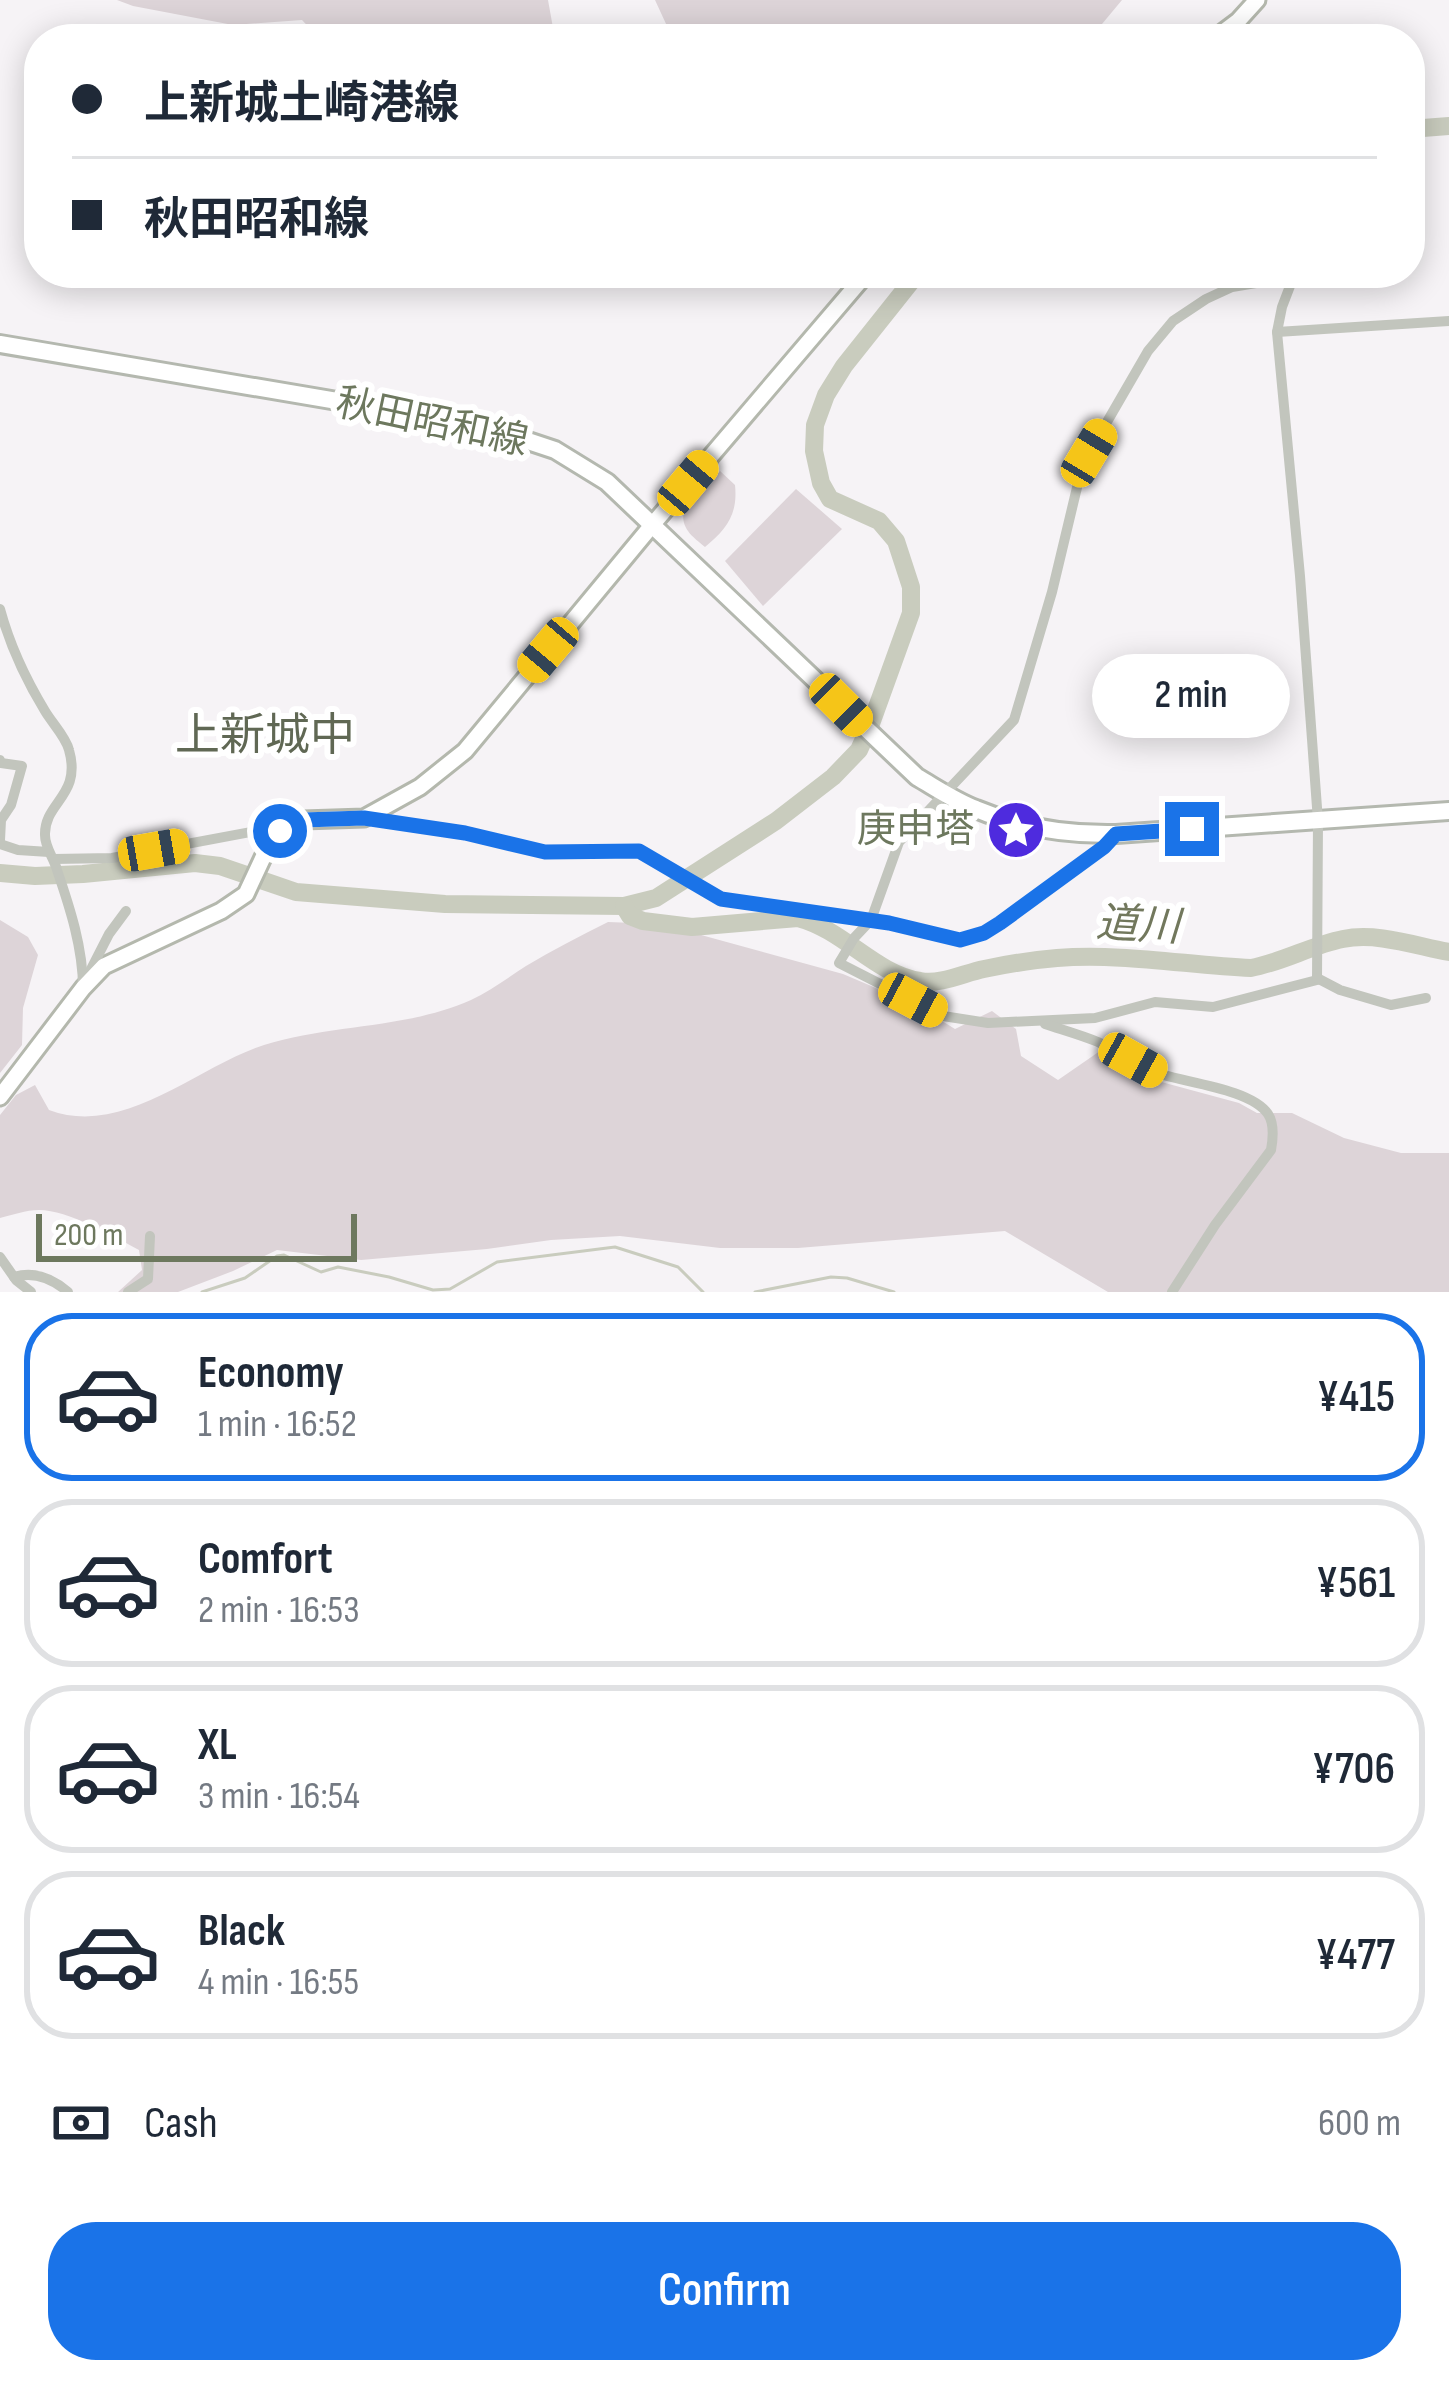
<!DOCTYPE html>
<meta charset="utf-8">
<style>
:root{--surface:#fff;--page:#f6f6f7;--text:#1f2937;--muted:#747a83;--line:#e0e1e3;--accent:#1a73e8}
body{margin:0;font-family:"Sofia Sans Condensed","Noto Sans JP",sans-serif;background:var(--page);color:var(--text);height:100vh;display:flex;flex-direction:column;font-size:45px;white-space:nowrap}
*{box-sizing:border-box;margin:0}
p{font-size:39px;color:var(--muted)}
.icon{flex:none;width:66px;height:66px;fill:none;stroke:currentColor;stroke-width:2;stroke-linecap:round;stroke-linejoin:round}
.map{position:relative;height:1292px;overflow:hidden}
.details{display:flex;flex-direction:column;background:var(--surface);flex:1}
.details>*{flex:none}
.guide{position:absolute;left:24px;top:24px;width:1401px;height:264px;border-radius:48px;box-shadow:0 6px 30px #0003;display:grid;align-content:center;height:264px;padding:0 48px;background:var(--surface)}
.scale{position:absolute;left:36px;bottom:30px;width:321px;box-sizing:border-box;padding-left:12px;border:6px solid #6d785e;border-top:0;font-size:33px;line-height:42px;white-space:nowrap;color:#6d785e;-webkit-text-stroke:9px #fff;paint-order:stroke}
.end{position:absolute;width:54px;height:54px;margin:-27px;border:15px solid #1a73e8;background:#fff;box-shadow:0 0 0 6px #fff}
.from{border-radius:50%}
.bubble{position:absolute;height:84px;border-radius:42px;background:var(--surface);box-shadow:0 6px 30px #0003;font-size:39px;font-weight:600;line-height:84px;text-align:center}
.car{position:absolute;width:36px;height:72px;margin:-36px -18px;border-radius:15px;box-shadow:0 0 9px 3px #0007;background:linear-gradient(#f5c518 24%,#345 0 40%,#f5c518 0 76%,#345 0 86%,#f5c518 0)}
.guide b{display:flex;align-items:center;gap:42px;height:114px;font-size:45px}
.guide b+b{border-top:3px solid var(--line)}
.guide i{width:30px;height:30px;background:var(--text)}
ul{padding:21px 0 0;list-style:none}
li{display:flex;align-items:center;gap:36px;height:168px;margin:0 24px 18px;padding:0 24px;border:6px solid var(--line);border-radius:48px}
li div{flex:1}
li b{display:block;font-size:45px}
li em{font-style:normal;font-weight:600}
li.current{border-color:var(--accent)}
li>.icon{width:108px;height:108px;stroke-width:1.5}
.pay{display:flex;align-items:center;gap:30px;height:132px;padding:0 48px;font-size:45px}
.pay p{margin-inline-start:auto}
.cta{display:flex;gap:24px;margin-top:auto;padding:24px 48px}
.cta a{flex:1;height:138px;border-radius:48px;background:var(--accent);color:#fff;font-size:48px;font-weight:600;line-height:138px;text-align:center}
.map>svg:first-child{display:block}
</style>
<div class="map">
<svg width="1449" height="1292" viewBox="0 0 1449 1292">
<rect width="100%" height="100%" fill="#f6f3f6"/>
<g fill="#ddd4d8">
<polygon points="117,0 548,0 555,39 320,39 302,20 233,25 133,6"/>
<polygon points="655,0 1122,0 1097,30 1077,39 960,39 943,27 894,33 875,39 673,39"/>
<path d="M 720,471 L 735,485 C 738,514 727,529 705,547 C 692,536 680,528 684,510 Z"/>
<polygon points="796,489 842,529 763,606 725,561"/>
<polygon points="0,920 28,937 38,955 23,1008 22,1045 0,1073"/>
<path d="M 608,922 L 661,924 L 843,974 L 916,1005 L 955,1029 L 992,1011 L 1016,1029 L 1021,1056 L 1058,1080 L 1100,1051 L 1154,1080 L 1239,1103 L 1257,1113 L 1292,1113 L 1344,1138 L 1401,1153 L 1449,1153 L 1449,1292 L 1108,1292 L 1005,1231 L 798,1248 L 720,1248 L 620,1236 L 551,1240 L 487,1249 L 361,1260 L 277,1250 L 233,1271 L 178,1292 L 118,1292 L 142,1270 L 139,1250 C 113,1236 68,1210 39,1210 C 26,1210 12,1215 0,1218 L 0,1115 L 16,1095 L 35,1085 L 49,1110 C 124,1138 196,1067 264,1045 C 331,1024 406,1029 471,1000 C 490,991 509,977 526,966 C 553,950 580,936 608,922 Z"/>
</g>
<g fill="none" stroke-linecap="round" stroke-linejoin="round">
<g stroke="#c9ccbe" stroke-width="3">
<polyline points="202,1292 245,1278 277,1256 284,1255 321,1272 338,1267 389,1277 433,1290 450,1289 497,1262 615,1247 678,1267 703,1292"/>
<polyline points="755,1292 831,1277 847,1278 894,1292"/>
</g>
<g stroke="#c9ccbe" stroke-width="18">
<polyline points="1410,129 1449,126"/>
<polyline points="0,873 35,876 83,874 195,863 220,866 296,892 445,904 624,906 656,898 776,821 833,777 859,750 872,721 911,613 911,587 896,541 879,521 830,499 821,483 814,451 815,425 826,395 844,366 918,273"/>
<path d="M 624,906 L 630,916 L 643,921 L 692,927 L 798,918 C 844,930 875,974 920,981 C 941,985 964,973 984,969 C 1008,964 1032,960 1057,958 C 1121,953 1187,965 1251,968 C 1283,962 1312,945 1343,939 C 1377,932 1416,946 1449,952"/>
</g>
<defs>
<g id="secondary">
<polyline points="1214,39 1238,21 1257,0"/>
<polyline points="0,1097 83,988 104,966 221,911 246,894 266,851 280,831 303,820 364,818 420,787 465,751 653,524 867,273"/>
</g>
<path id="primary" d="M 0,344 L 402,412 L 510,435 L 555,450 L 607,482 L 917,777 C 936,788 955,801 976,809 C 1021,828 1068,835 1116,834 L 1449,811"/>
</defs>
<use href="#secondary" stroke="#b4b8ad" stroke-width="21"/>
<use href="#primary" stroke="#b4b8af" stroke-width="22"/>
<g stroke="#c2c5bd" stroke-width="10">
<polyline points="1238,21 1242,39"/>
<polyline points="1278,273 1262,282 1232,287 1206,299 1173,321 1148,351 1089,453 1080,475 1052,592 1014,720 899,842 871,920 854,938 839,963 943,1016 988,1023 1095,1018 1155,1002 1213,1007 1317,980 1318,821 1300,576 1277,332 1282,307 1295,273"/>
<polyline points="1277,332 1449,321"/>
<path d="M 0,609 C 10,646 25,678 45,711 C 52,723 66,737 69,750 C 82,796 44,802 45,835 C 45,848 54,858 57,870 C 70,908 83,948 83,988"/>
<polyline points="0,760 1,763 22,766 11,805 1,820 0,840"/>
<polyline points="364,818 465,833 545,852 563,854 639,851 721,899 889,923 950,939 969,939 1000,923 1104,847 1116,834"/>
<polyline points="0,844 18,850 49,852"/>
<polyline points="54,859 112,858 272,828 280,831"/>
<polyline points="1317,978 1340,990 1391,1005 1426,998"/>
<polyline points="86,979 109,934 126,911"/>
<path d="M 1045,1024 C 1063,1030 1081,1035 1098,1042 C 1120,1052 1141,1069 1164,1075 C 1190,1083 1252,1090 1268,1114 C 1274,1123 1273,1139 1271,1150 L 1215,1225 L 1172,1292"/>
<polyline points="0,1257 16,1280 31,1292"/>
<path d="M 14,1277 C 34,1271 53,1279 68,1292"/>
<polyline points="128,1292 148,1279 150,1236"/>
</g>
<use href="#secondary" stroke="#fff" stroke-width="15"/>
<use href="#primary" stroke="#fff" stroke-width="16"/>
</g>
<g fill="none" stroke-linecap="round" stroke-linejoin="round">
<polyline stroke="#1a73e8" stroke-width="15" points="280,831 303,820 364,818 465,833 545,852 639,851 721,899 889,923 960,940 984,933 1000,923 1104,847 1116,834 1192,829"/>
</g>
<defs>
<symbol id="sight-disc" viewBox="-11 -11 22 22"><circle r="9.5" fill="#4e2bde" stroke="#fff"/><path d="M0-6L1.8-2.2L6-1.7L2.9 1.2L3.7 5.4L0 3.3L-3.7 5.4L-2.9 1.2L-6-1.7L-1.8-2.2Z" fill="#fff"/></symbol>
</defs>
<g fill-rule="evenodd">
<use href="#sight-disc" x="983" y="797" width="66" height="66"/>
</g>
<g text-anchor="middle" dominant-baseline="central" stroke-width="12" stroke-linejoin="round" paint-order="stroke">
<g font-size="39" fill="#6d785e" stroke="#fff">
<text transform="translate(432 423) rotate(12)">秋田昭和線</text>
</g>
<g font-size="39" fill="#6d785e" stroke="#fff" text-anchor="end">
<text x="974" y="830">庚申塔</text>
</g>
<g font-size="42" font-style="italic" fill="#72785d" stroke="#fff">
<text transform="translate(1138 926) rotate(3)">道川</text>
</g>
<g font-size="45" fill="#606854" stroke="#fff">
<text x="265" y="736">上新城中</text>
</g>
</g>
</svg>
<div class="scale">200 m</div>
<i class="end from" style="left:280px;top:831px"></i>
<i class="end" style="left:1192px;top:829px"></i>
<div class="bubble" style="left:1092px;top:654px;width:198px">2 min</div>
<i class="car" style="left:1089px;top:453px;rotate:31deg"></i>
<i class="car" style="left:688px;top:483px;rotate:40deg"></i>
<i class="car" style="left:548px;top:650px;rotate:220deg"></i>
<i class="car" style="left:841px;top:705px;rotate:135deg"></i>
<i class="car" style="left:154px;top:850px;rotate:80deg"></i>
<i class="car" style="left:913px;top:1000px;rotate:118deg"></i>
<i class="car" style="left:1133px;top:1060px;rotate:119deg"></i>
<div class="guide">
<b><i class="from"></i>上新城土崎港線</b>
<b><i></i>秋田昭和線</b>
</div>
</div>
<section class="details">
<ul>
<li class="current"><svg class="icon" aria-label="car" viewBox="0 0 24 24"><path d="M5 17H2v-5l4-1 3-4h7l3 4 3 1v5h-3M9 17h6M6 11h13"/><circle cx="7" cy="17" r="2"/><circle cx="17" cy="17" r="2"/></svg><div><b>Economy</b><p>1 min · 16:52</p></div><em>¥415</em></li>
<li><svg class="icon" aria-label="car" viewBox="0 0 24 24"><path d="M5 17H2v-5l4-1 3-4h7l3 4 3 1v5h-3M9 17h6M6 11h13"/><circle cx="7" cy="17" r="2"/><circle cx="17" cy="17" r="2"/></svg><div><b>Comfort</b><p>2 min · 16:53</p></div><em>¥561</em></li>
<li><svg class="icon" aria-label="car" viewBox="0 0 24 24"><path d="M5 17H2v-5l4-1 3-4h7l3 4 3 1v5h-3M9 17h6M6 11h13"/><circle cx="7" cy="17" r="2"/><circle cx="17" cy="17" r="2"/></svg><div><b>XL</b><p>3 min · 16:54</p></div><em>¥706</em></li>
<li><svg class="icon" aria-label="car" viewBox="0 0 24 24"><path d="M5 17H2v-5l4-1 3-4h7l3 4 3 1v5h-3M9 17h6M6 11h13"/><circle cx="7" cy="17" r="2"/><circle cx="17" cy="17" r="2"/></svg><div><b>Black</b><p>4 min · 16:55</p></div><em>¥477</em></li>
</ul>
<div class="pay"><svg class="icon" aria-label="cash" viewBox="0 0 24 24"><path d="M3 7h18v10H3z"/><circle cx="12" cy="12" r="2"/></svg>Cash<p>600 m</p></div>
<div class="cta"><a>Confirm</a></div>
</section>
